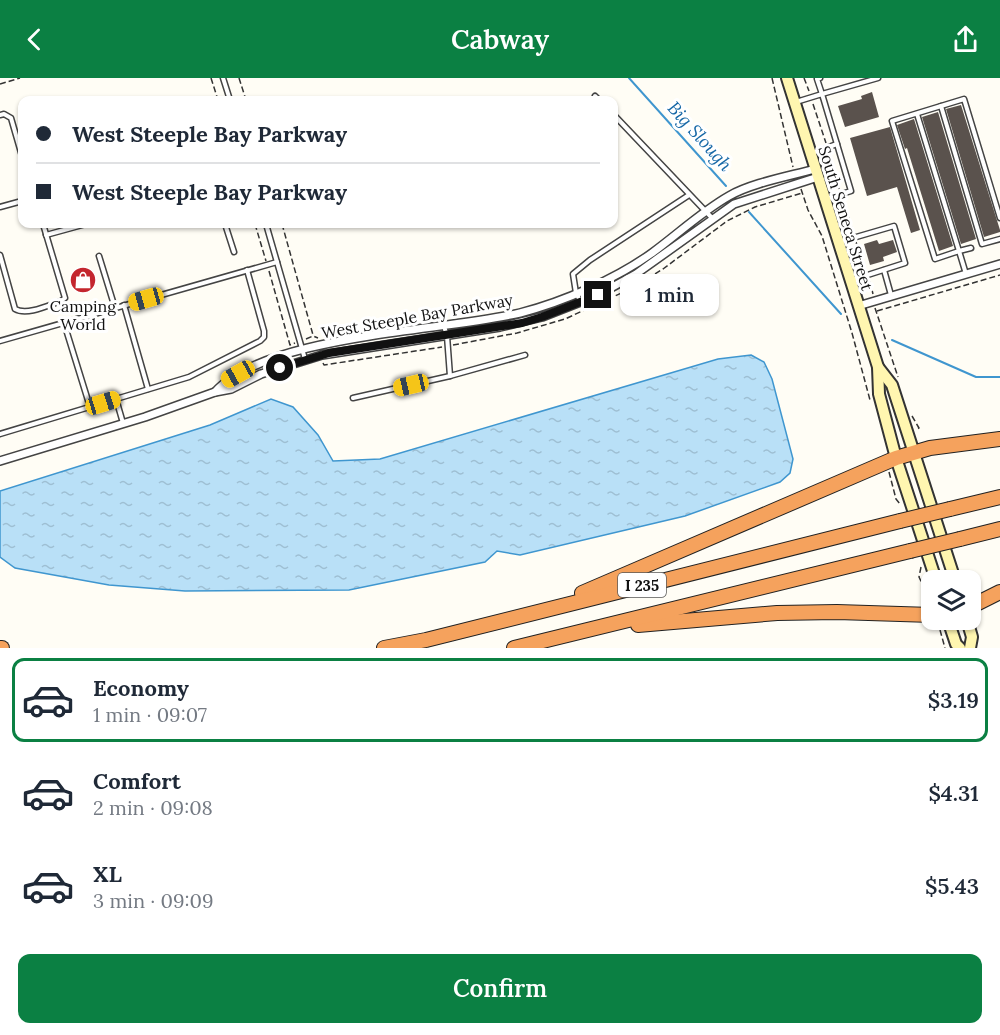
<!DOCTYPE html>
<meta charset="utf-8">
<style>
:root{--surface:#fff;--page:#f6f6f7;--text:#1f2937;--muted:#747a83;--line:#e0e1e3;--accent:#0b8043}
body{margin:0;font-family:Lora,serif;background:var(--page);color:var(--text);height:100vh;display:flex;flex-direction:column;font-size:22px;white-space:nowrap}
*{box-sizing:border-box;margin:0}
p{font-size:20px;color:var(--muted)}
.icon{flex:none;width:33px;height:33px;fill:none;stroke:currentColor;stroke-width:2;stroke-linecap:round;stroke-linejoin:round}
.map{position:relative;height:570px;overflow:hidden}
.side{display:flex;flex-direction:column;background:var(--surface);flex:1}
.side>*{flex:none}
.guide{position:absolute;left:18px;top:18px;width:600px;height:132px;border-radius:12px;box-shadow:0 2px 4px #0004;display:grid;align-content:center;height:132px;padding:0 18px;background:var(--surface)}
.fabs{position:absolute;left:921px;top:492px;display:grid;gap:12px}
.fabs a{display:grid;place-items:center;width:60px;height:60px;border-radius:12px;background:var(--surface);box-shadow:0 2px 4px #0004;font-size:30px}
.end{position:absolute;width:27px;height:27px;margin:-14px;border:8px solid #111;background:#fff;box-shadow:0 0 0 3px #fff}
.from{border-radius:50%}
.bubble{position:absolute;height:42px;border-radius:12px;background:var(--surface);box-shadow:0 2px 4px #0004;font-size:20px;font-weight:600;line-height:42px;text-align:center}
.car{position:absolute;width:18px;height:36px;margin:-18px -9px;border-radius:8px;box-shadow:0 0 4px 2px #0007;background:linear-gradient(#f5c518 24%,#345 0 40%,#f5c518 0 76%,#345 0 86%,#f5c518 0)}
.guide b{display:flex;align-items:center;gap:21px;height:57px;font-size:22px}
.guide b+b{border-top:2px solid var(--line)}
.guide i{width:15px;height:15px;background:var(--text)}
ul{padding:10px 0 0;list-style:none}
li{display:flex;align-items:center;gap:18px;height:84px;margin:0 12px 9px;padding:0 6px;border:3px solid transparent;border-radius:12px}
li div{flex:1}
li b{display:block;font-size:22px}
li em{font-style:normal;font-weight:600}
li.active{border-color:var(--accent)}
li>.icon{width:54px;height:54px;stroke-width:1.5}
.cta{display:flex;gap:12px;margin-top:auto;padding:12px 18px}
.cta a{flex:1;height:69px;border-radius:12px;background:var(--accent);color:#fff;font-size:24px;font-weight:600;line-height:69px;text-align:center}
header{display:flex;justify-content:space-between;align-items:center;height:78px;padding:0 18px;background:var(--accent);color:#fff;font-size:27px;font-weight:600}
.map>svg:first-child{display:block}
</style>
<header><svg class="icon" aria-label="back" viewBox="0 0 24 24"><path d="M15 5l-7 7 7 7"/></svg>Cabway<svg class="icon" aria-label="share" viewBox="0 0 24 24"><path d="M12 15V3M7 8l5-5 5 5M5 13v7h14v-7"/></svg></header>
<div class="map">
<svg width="1000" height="570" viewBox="0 0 1000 570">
<defs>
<pattern id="water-ripples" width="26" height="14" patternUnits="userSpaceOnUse" patternTransform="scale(1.5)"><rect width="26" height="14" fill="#b9e0f7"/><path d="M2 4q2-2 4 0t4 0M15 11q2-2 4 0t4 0" fill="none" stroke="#9ebfd3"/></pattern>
</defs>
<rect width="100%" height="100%" fill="#fffdf5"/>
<polygon fill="url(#water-ripples)" stroke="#3f96cf" stroke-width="1.5" points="751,277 764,284 772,301 793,381 790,395 780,404 685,438 520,477 497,473 485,484 349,512 185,513 109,507 15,490 0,479 0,413 210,347 271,321 293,329 318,357 333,383 380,381 718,281"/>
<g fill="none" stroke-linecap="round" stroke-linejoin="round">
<g stroke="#3f96cf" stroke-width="2">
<polyline points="629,0 726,108"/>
<polyline points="749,134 841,236"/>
<polyline points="892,262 976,299 1000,299"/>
</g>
</g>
<g fill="#5a524d">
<polygon points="872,14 879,39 845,49 838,28 862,21 861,18"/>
<polygon points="961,27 1000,152 1000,154 984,159 946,31"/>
<polygon points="938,34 976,161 961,166 922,39"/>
<polygon points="914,41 953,168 939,173 907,70 905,71 897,47"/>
<polygon points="890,49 920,152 911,155 897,109 867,118 850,60"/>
<polygon points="877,162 879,166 893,162 897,174 883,179 884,183 870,187 864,166"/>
</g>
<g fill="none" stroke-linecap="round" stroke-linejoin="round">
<defs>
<g id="lane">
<polyline points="223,0 230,22"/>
<polyline points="820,0 817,1 822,16 878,0"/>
<polyline points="595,18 599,22"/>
<polyline points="796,24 822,16 851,113 826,121"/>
<polyline points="941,28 982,166 1000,161"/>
<polyline points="917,36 959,173 971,170"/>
<polyline points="0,37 4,36 11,40 22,78"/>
<polyline points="614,37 712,140"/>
<polyline points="812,75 837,66"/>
<polyline points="0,129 22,123"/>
<polyline points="225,146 234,174"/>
<polyline points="266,146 305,281"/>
<polyline points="46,157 86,146"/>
<polyline points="839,164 894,148 905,185 852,202"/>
<path d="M 0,177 L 15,231 C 27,238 49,227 61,223 L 65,220 L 43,146"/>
<polyline points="99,178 115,230"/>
<polyline points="884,192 891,217"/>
<polyline points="966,196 959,173 935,181 892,43 964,21 1000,140"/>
<polyline points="581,224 576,215 573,196 590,182 689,117"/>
<polyline points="124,227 148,311"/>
<polyline points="64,245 90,329"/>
<polyline points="444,248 447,258 450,298"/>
<polyline points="0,263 277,184"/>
<polyline points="353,320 450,298 525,277"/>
<polyline points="123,345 116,321 189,299 260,263 264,259 264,253 247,192"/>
<polyline points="0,356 116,321"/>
</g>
<g id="street">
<path d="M 815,91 C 790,98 751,105 729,118 C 701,134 678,156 652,175 C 616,201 563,224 520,235 C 441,254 268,256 215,314 L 231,311 L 261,296 L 322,277 L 500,249 L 542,239 L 598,217 L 636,196 L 734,126 L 818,99"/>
<polyline points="858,228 1000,186"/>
<polyline points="0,383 145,339 215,314"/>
</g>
<g id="secondary">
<polyline points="787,0 878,289 879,316 896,380 936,502"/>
<polyline points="878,289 892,307 955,502"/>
<polyline points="948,542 956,566 960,570"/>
<polyline points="967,542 972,559 970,570"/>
</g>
<g id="highway">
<polyline points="950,431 1000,419"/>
<polyline points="960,461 1000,451"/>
<polyline points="582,515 896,380 930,370 1000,361"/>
<polyline points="970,529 1000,514"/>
<polyline points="638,547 777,535 837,534 932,537"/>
<polyline points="0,570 2,570"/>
<polyline points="384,570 426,562 900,443"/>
<polyline points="514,570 910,473"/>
</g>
</defs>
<use href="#lane" stroke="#444" stroke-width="7"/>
<use href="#street" stroke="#444" stroke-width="10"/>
<use href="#secondary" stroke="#333" stroke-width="14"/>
<use href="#highway" stroke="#222" stroke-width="16"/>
<g stroke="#333" stroke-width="1.5" stroke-dasharray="6 3" stroke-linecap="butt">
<polyline points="211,0 218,22"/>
<polyline points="239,0 246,22"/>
<polyline points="772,0 793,89"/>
<polyline points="804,0 809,13"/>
<polyline points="0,6 20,0"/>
<polyline points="813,26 826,65"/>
<polyline points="829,75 839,111"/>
<polyline points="801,111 808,132 822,158 852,255 870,322"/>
<polyline points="843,121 853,154"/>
<polyline points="255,146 266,183"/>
<polyline points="282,146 313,257"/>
<polyline points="856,164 865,191"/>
<polyline points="269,193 290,267 295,265"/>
<polyline points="870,204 873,216"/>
<polyline points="875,230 898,299"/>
<polyline points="877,233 1000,197"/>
<polyline points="306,261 313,258 318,260"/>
<polyline points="453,267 517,255 565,241 630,211 663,191 727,143 755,129 802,115"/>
<polyline points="323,285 324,287 442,269"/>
<polyline points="912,338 919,350 917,351"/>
<polyline points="889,394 896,421 900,426"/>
<polyline points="921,489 919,499 932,526"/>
<polyline points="940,552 945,570"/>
</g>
<use href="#lane" stroke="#fff" stroke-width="4"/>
<use href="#street" stroke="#fff" stroke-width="7"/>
<use href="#secondary" stroke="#fff6b0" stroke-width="10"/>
<use href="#highway" stroke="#f5a25d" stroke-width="14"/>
<defs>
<g id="highway-bridge">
<polyline points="900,443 950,431"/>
<polyline points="910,473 960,461"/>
</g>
</defs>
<use href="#highway-bridge" stroke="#222" stroke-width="16" stroke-linecap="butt"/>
<use href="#highway-bridge" stroke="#f5a25d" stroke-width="14"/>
</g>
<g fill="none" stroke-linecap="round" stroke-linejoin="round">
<polyline stroke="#111" stroke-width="8" points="280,290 329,275 522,245 542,239 598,217"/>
</g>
<defs>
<symbol id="shop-disc" viewBox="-11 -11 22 22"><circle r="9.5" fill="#c4262e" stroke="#fff"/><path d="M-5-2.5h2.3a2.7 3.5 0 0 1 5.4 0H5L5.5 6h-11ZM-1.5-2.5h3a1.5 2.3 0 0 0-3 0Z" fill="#fff"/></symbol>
</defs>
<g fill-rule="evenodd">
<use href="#shop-disc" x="68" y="187" width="30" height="30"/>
</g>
<g text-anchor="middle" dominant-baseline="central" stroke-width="6" stroke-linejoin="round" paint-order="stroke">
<rect fill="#fff" stroke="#585858" stroke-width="1.5" x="618" y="495" width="48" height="24" rx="4.5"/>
<g font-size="15" font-weight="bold" fill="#111">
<text x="642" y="507">I 235</text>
</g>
<g font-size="16" fill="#111" stroke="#fff">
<text transform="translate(846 140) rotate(73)">South Seneca Street</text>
<text transform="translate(417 238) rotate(-10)">West Steeple Bay Parkway</text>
</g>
<g font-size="16" fill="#111" stroke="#fff">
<text x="83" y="228">Camping<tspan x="83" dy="18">World</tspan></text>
</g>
<g font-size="18" font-style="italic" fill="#1768a6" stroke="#fff">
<text transform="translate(700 58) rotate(48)">Big Slough</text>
</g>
</g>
</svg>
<div class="fabs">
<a><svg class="icon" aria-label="layers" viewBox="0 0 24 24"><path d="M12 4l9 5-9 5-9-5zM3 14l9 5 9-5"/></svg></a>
</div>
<i class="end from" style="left:280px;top:290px"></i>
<i class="end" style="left:598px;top:217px"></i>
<div class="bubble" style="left:620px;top:196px;width:99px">1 min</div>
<i class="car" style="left:146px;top:221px;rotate:254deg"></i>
<i class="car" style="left:238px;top:296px;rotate:241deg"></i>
<i class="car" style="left:411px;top:307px;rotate:257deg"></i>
<i class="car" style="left:103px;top:325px;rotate:73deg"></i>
<div class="guide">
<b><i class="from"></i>West Steeple Bay Parkway</b>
<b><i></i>West Steeple Bay Parkway</b>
</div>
</div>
<section class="side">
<ul>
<li class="active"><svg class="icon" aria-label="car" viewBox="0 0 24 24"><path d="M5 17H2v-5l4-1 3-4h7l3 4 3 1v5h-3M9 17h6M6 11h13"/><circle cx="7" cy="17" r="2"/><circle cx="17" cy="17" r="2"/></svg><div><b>Economy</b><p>1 min · 09:07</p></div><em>$3.19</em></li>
<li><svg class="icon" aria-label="car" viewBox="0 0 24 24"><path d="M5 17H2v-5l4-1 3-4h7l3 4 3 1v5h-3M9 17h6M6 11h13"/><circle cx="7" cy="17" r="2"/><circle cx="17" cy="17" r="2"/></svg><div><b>Comfort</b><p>2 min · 09:08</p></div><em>$4.31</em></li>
<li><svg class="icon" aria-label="car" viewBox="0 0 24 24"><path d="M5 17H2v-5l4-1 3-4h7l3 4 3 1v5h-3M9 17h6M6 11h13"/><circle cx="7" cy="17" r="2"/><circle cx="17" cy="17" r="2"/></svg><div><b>XL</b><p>3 min · 09:09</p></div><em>$5.43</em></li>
</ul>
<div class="cta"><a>Confirm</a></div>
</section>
